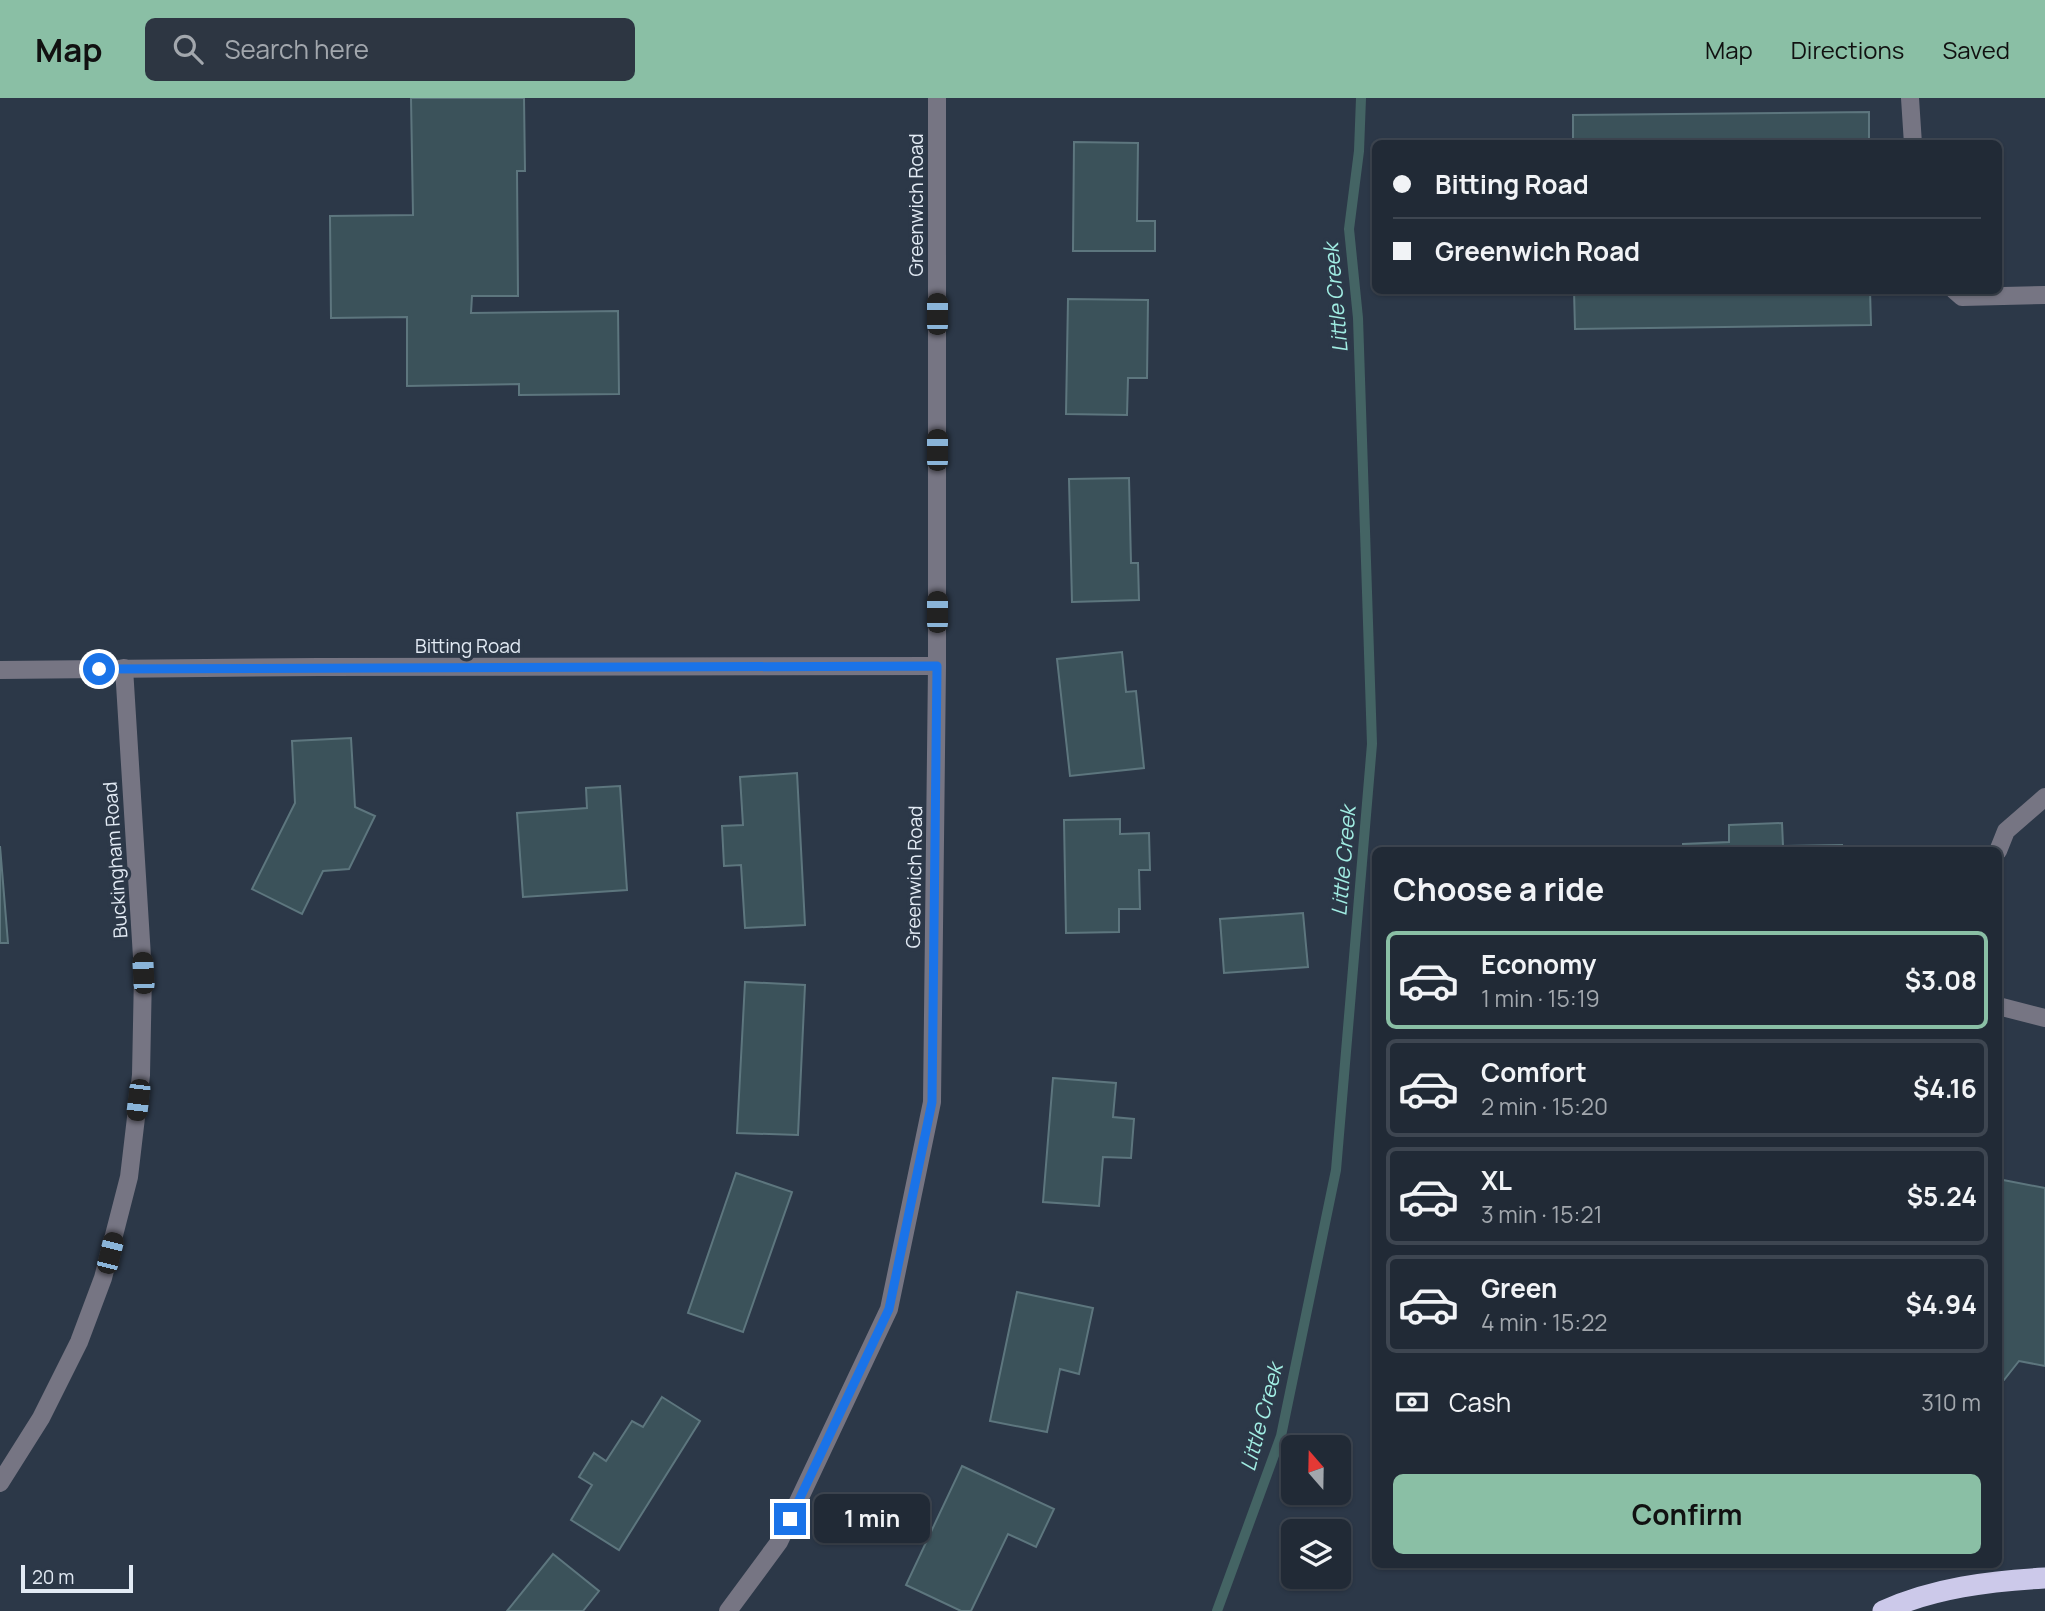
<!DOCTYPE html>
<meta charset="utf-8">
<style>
:root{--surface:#212a36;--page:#2d3642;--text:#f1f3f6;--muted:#a2a7ad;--line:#3e4651;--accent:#8abfa5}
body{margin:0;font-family:Manrope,sans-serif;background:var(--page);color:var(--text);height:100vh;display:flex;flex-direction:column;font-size:26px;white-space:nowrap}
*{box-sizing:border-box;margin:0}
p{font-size:23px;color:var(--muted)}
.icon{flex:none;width:38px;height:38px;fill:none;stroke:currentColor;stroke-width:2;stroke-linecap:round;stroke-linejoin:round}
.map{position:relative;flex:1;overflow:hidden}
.side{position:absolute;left:1372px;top:749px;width:630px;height:721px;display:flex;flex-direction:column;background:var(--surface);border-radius:10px;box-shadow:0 2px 5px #0004,0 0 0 2px var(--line)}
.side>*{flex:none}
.hud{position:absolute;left:1372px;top:42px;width:630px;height:154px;border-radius:10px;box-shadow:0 2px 5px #0004,0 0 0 2px var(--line);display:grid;align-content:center;height:154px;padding:0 21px;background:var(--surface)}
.needle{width:46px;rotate:340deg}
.buttons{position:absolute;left:1281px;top:1337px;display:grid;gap:14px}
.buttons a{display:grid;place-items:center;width:70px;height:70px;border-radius:10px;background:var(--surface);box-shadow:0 2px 5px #0004,0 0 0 2px var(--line);font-size:35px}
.scale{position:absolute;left:21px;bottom:18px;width:112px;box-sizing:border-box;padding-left:7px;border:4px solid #e2eaf4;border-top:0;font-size:19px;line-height:24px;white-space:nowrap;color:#e2eaf4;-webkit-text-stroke:5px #2c3848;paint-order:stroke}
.end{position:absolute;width:32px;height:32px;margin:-16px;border:9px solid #1a73e8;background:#fff;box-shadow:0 0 0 4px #fff}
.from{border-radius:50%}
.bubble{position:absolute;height:49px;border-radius:10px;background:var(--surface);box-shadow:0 2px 5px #0004,0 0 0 2px var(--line);font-size:23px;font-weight:700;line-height:49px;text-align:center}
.car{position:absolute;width:21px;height:42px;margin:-21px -10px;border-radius:9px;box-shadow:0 0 5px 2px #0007;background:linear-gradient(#222 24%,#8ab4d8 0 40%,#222 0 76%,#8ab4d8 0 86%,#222 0)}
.hud b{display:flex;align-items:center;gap:24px;height:66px;font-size:26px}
.hud b+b{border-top:2px solid var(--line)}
.hud i{width:18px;height:18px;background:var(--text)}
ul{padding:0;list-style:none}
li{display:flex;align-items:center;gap:21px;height:98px;margin:0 14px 10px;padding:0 7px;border:4px solid var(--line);border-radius:10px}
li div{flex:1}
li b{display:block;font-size:26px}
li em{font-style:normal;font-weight:700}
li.current{border-color:var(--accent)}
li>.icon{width:63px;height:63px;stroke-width:1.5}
h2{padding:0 21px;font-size:32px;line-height:84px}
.pay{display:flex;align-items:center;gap:18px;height:77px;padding:0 21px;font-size:26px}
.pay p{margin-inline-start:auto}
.primary-button{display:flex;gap:14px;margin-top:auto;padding:14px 21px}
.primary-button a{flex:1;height:80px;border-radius:10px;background:var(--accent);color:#111;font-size:28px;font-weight:700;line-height:80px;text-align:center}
header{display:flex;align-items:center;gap:42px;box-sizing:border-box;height:98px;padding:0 35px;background:var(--accent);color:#111}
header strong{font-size:33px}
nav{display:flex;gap:38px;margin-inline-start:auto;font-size:24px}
.search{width:490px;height:63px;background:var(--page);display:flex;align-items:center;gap:18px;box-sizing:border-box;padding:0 24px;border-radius:10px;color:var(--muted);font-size:26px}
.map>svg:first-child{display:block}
</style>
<header>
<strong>Map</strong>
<div class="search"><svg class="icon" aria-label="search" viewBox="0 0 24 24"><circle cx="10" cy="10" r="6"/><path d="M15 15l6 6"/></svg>Search here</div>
<nav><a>Map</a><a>Directions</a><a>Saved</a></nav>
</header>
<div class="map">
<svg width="2045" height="1513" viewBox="0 0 2045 1513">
<rect width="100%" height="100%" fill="#2c3848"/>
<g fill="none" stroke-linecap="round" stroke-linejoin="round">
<polyline stroke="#446464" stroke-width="10" points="1217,1513 1281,1338 1336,1072 1372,646 1358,220 1349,131 1359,53 1361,0"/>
</g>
<g fill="#3b525a" stroke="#5d767e" stroke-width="2">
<polygon points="411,0 524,0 525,73 517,73 518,198 472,198 471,215 618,213 619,296 519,297 519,286 407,288 407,219 331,220 330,118 413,117"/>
<polygon points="1869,14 1869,46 1573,46 1573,17"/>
<polygon points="1074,44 1138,45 1137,123 1155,123 1155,153 1073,153"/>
<polygon points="1574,192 1870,192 1871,227 1575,231"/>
<polygon points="1068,201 1148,202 1147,280 1128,280 1127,317 1066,316"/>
<polygon points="1129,380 1131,465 1138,465 1139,502 1072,504 1069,381"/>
<polygon points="1122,554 1126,594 1136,593 1144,670 1070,678 1057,561"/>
<polygon points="351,640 355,709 375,718 349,771 323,773 302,816 252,791 295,705 292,643"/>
<polygon points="797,675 805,827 745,830 741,767 724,768 722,728 743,727 740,679"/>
<polygon points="620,688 627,792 523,799 517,715 587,710 586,690"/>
<polygon points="1120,721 1120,736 1149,735 1150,772 1139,772 1140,811 1119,811 1119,834 1066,835 1064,722"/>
<polygon points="1782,725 1783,748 1842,747 1842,752 1683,752 1683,746 1729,744 1729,727"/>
<polygon points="0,748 8,845 0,845"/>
<polygon points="1303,815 1308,869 1224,875 1220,821"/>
<polygon points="745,884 805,887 798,1037 737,1035"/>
<polygon points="1053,980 1116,985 1113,1019 1134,1021 1131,1060 1103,1059 1099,1108 1043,1104"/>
<polygon points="736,1075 792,1094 743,1234 688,1215"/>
<polygon points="1998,1081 2045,1090 2045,1268 2019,1263 2004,1282 1998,1281"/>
<polygon points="1017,1194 1093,1210 1079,1276 1060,1271 1047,1334 990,1323"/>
<polygon points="662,1299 700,1323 619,1452 571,1422 592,1387 579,1379 594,1355 606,1363 632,1323 643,1329"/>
<polygon points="962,1368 1054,1411 1036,1449 1008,1436 971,1513 961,1513 906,1487"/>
<polygon points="553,1456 599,1493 583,1513 507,1513"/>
</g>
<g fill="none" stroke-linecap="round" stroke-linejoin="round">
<g stroke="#767583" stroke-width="18">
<polyline points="1910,0 1913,46"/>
<polyline points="1954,192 1962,199 2045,197"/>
<polyline points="0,572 319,569 937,568"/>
<polyline points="1998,753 2006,733 2045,699"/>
<polyline points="1998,908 2045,920"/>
<polyline points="0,1385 41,1320 79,1244 103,1180 129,1079 141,977 143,875 124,570"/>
<polyline points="728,1513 779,1444 889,1211 932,1004 937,568 937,0"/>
</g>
<path stroke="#ccc9ea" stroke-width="21" d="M 1883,1513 C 1933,1490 1990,1483 2045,1480"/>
</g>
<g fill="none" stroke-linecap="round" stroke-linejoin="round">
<polyline stroke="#1a73e8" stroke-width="9" points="99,571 937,568 932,1004 889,1211 790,1421"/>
</g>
<g text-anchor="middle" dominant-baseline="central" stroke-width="7" stroke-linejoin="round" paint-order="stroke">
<g font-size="19" fill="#e2eaf4" stroke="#2c3848">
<text transform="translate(916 107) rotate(-90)">Greenwich Road</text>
<text x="468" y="548">Bitting Road</text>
<text transform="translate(115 762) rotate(-94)">Buckingham Road</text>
<text transform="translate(914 779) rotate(-89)">Greenwich Road</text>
</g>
<g font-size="21" font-style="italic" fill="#a1ede3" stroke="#2c3848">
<text transform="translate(1335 200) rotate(-95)">Little Creek</text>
<text transform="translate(1343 763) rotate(-85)">Little Creek</text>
<text transform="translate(1261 1319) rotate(-75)">Little Creek</text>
</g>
</g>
</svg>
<div class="buttons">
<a><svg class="needle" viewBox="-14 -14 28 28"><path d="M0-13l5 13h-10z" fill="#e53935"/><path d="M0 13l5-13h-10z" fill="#a2a7ad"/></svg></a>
<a><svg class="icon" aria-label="layers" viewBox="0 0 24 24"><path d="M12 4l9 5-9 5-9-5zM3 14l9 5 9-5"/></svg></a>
</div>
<div class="scale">20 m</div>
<i class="end from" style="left:99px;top:571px"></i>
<i class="end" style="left:790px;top:1421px"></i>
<div class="bubble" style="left:814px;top:1396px;width:116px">1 min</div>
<i class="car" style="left:937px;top:216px;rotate:0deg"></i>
<i class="car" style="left:937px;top:352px;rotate:0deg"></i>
<i class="car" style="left:937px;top:514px;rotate:0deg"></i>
<i class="car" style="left:143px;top:875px;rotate:357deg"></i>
<i class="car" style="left:138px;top:1002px;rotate:187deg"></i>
<i class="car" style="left:110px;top:1155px;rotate:14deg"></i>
<div class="hud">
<b><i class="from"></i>Bitting Road</b>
<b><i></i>Greenwich Road</b>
</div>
<section class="side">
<h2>Choose a ride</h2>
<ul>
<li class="current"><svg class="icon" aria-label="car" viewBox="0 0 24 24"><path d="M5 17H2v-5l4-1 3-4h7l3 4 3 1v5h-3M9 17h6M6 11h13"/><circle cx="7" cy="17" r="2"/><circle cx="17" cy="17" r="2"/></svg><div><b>Economy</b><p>1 min · 15:19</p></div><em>$3.08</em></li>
<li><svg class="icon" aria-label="car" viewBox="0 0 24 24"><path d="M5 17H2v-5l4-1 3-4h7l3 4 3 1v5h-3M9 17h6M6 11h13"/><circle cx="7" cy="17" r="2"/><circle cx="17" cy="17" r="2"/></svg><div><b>Comfort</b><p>2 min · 15:20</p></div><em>$4.16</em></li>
<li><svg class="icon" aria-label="car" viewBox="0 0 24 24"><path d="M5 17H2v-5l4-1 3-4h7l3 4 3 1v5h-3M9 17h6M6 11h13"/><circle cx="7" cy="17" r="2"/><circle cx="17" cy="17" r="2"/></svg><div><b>XL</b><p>3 min · 15:21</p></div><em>$5.24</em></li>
<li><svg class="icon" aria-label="car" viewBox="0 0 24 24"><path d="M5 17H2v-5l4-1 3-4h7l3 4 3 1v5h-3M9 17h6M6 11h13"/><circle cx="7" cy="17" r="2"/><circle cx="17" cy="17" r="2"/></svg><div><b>Green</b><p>4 min · 15:22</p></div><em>$4.94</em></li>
</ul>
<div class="pay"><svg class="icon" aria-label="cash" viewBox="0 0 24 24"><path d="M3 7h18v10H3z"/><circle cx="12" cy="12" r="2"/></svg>Cash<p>310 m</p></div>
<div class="primary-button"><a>Confirm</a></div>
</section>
</div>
